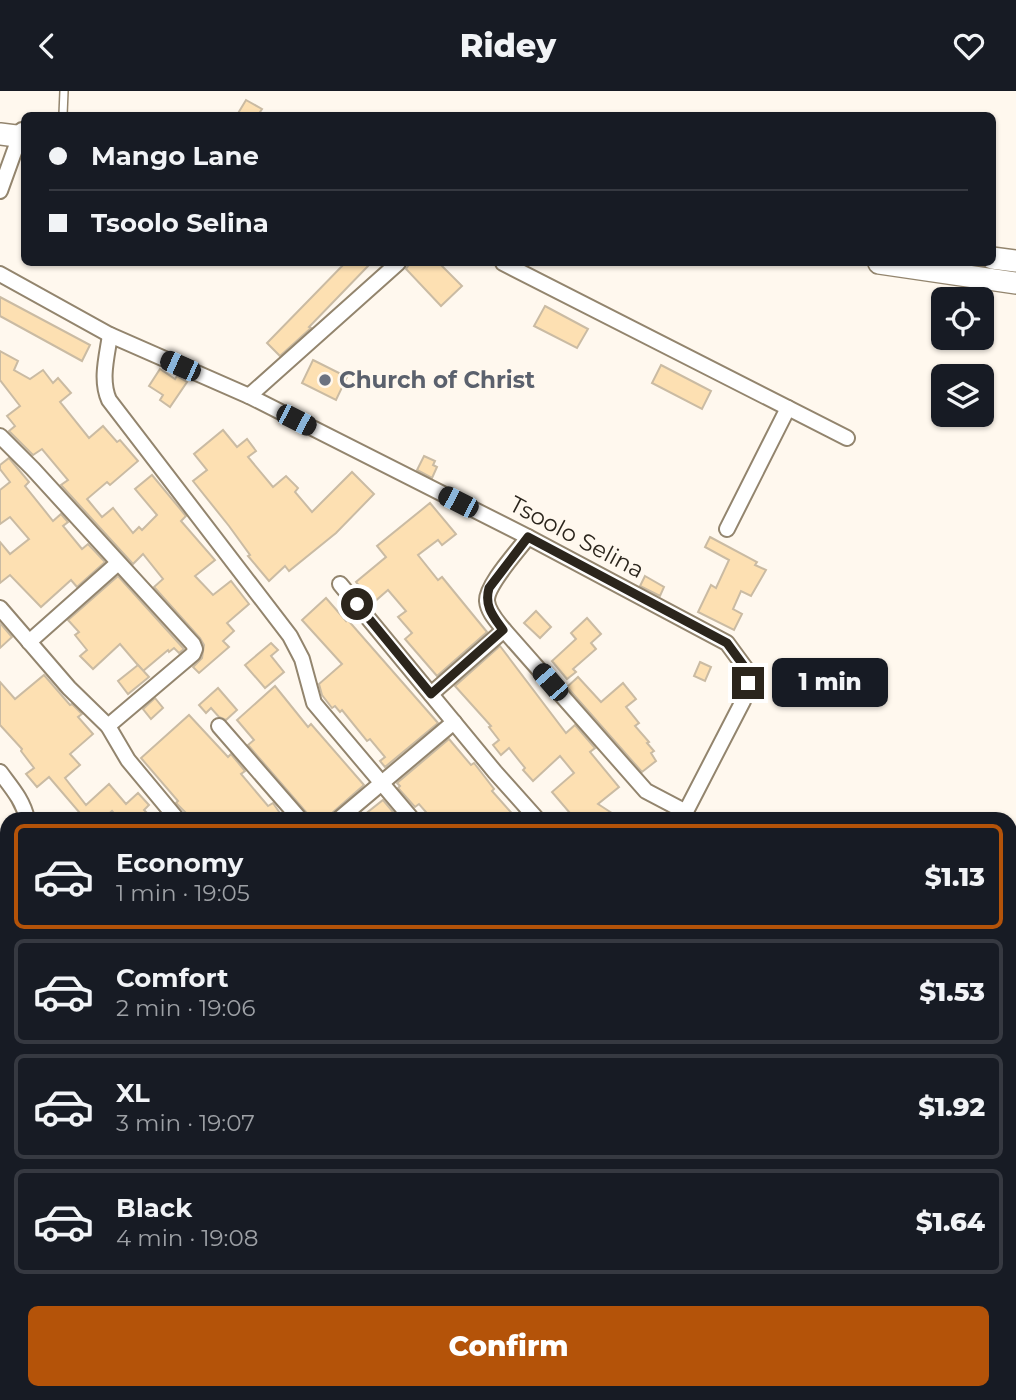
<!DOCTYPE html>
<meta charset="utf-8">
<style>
:root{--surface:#171b24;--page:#20242c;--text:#f1f3f6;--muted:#9ea1a6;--line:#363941;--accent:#b45309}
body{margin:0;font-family:Montserrat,sans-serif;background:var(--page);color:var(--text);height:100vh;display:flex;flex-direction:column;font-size:26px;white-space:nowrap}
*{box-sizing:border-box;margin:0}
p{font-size:23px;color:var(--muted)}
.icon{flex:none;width:38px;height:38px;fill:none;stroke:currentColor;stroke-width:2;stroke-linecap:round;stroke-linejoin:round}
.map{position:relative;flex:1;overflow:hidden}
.drawer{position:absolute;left:0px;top:721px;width:1017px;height:588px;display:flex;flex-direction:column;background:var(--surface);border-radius:21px 21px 0 0;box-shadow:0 2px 5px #0004}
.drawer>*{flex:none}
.hud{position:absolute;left:21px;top:21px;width:975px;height:154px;border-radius:10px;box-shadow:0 2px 5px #0004;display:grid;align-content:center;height:154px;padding:0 28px;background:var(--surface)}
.buttons{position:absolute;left:931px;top:196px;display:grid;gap:14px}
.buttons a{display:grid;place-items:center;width:63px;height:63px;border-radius:10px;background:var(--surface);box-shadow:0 2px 5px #0004;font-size:35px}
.end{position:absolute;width:32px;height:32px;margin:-16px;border:9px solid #2b251c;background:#fff;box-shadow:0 0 0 4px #fff}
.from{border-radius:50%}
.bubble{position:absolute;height:49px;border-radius:10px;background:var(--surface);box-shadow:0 2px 5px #0004;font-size:23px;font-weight:800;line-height:49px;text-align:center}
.car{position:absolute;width:21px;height:42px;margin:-21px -10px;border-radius:9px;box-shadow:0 0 5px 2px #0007;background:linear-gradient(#222 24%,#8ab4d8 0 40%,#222 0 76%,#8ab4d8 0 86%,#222 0)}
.hud b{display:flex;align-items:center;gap:24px;height:66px;font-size:26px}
.hud b+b{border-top:2px solid var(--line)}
.hud i{width:18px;height:18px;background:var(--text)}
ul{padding:12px 0 0;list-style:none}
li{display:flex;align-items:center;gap:21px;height:105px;margin:0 14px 10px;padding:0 14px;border:4px solid var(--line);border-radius:10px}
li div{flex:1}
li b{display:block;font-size:26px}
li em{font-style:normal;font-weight:800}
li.current{border-color:var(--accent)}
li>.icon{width:63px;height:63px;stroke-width:1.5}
.cta{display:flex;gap:14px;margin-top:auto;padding:14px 28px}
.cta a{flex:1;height:80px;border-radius:10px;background:var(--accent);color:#fff;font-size:28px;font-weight:800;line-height:80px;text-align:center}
header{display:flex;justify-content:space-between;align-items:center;height:91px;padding:0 28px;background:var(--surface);font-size:32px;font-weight:800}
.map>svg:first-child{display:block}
</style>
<header><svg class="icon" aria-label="back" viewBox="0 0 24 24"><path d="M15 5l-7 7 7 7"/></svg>Ridey<svg class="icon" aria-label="heart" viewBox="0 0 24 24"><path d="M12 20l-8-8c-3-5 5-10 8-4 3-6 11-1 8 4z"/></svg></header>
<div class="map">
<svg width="1016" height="1309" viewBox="0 0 1016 1309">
<rect width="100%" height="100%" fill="#fff8ee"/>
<polygon fill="#c7eebd" points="137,1302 187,1302 194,1309 129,1309"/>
<g fill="#fde0b2" stroke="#cabba3" stroke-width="2">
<polygon points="246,9 262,18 258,24 237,24"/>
<polygon points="345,172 371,172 309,236 311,237 280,265 267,252"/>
<polygon points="410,172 439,172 462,195 441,215 406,178"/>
<polygon points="0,206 90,254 82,270 0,225"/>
<polygon points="545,215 588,238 577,257 534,235"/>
<polygon points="0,260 18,270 14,279 30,288 43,279 53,292 58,287 71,302 60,311 89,347 103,335 117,351 120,349 138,370 110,394 107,391 87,408 102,426 113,417 133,442 139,436 142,439 157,424 135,398 152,384 186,425 181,430 215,469 195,485 213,504 231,490 249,513 227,532 234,540 223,550 229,556 199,582 193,576 202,567 204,554 200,547 154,496 163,488 143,463 133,473 61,394 68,389 42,358 33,364 9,340 15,335 7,325 20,315 0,289"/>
<polygon points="313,269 347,286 336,309 302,292"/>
<polygon points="661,274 711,300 702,318 652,292"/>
<polygon points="160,278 175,288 177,285 187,291 170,316 160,309 163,304 149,295"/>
<polygon points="223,339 237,356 247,348 256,360 248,366 273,396 286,385 298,397 295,401 312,421 352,381 374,403 336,442 289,480 285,475 269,490 248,465 250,464 229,435 193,390 207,379 194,363"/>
<polygon points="424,365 435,370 433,374 437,376 432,387 417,379"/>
<polygon points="9,367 29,391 25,395 53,430 61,423 68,431 63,435 82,458 88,453 105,471 77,496 71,489 41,516 10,484 0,492 0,451 10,463 29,448 10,426 0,433 0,399 10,391 0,378 0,374"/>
<polygon points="430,412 456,443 442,454 438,449 418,464 438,489 442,486 487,541 437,585 405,548 412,542 398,526 406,520 388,499 373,512 356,491 386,466 377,455"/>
<polygon points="710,446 757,471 755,474 766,479 751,505 741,500 733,518 742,523 734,539 698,521 711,494 716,497 729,469 705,456"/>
<polygon points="118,485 184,558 179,562 174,557 169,561 168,559 143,580 120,553 93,578 80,565 87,559 75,544 79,541 68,529"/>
<polygon points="645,485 664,496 660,505 640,495"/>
<polygon points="326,507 346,530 347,528 438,632 385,676 380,670 385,666 370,648 367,650 342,619 340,621 335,615 332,617 322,604 319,593 342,573 302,529"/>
<polygon points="536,520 551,536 540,547 524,532"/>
<polygon points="587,527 601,543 591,552 596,558 573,578 576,581 567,588 552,570 576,548 571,542"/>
<polygon points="0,532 12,546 0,557"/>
<polygon points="271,552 278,559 271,565 284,581 265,597 245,574"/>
<polygon points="500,555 566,642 575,634 595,657 590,661 619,696 598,713 621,728 575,728 552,701 574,682 560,665 533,690 523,679 525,677 509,657 501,664 493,654 499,649 489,636 491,635 455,595"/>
<polygon points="700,571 711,576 705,590 694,585"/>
<polygon points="138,574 149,586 128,603 118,590"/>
<polygon points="44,584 70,614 72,613 82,623 78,626 93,643 70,663 80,674 65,687 86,714 109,693 126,713 138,702 149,714 144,719 153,728 119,728 112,720 103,728 85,728 49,686 37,696 26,683 34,677 21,660 22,658 0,634 0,591 15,608"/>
<polygon points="578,586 601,611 623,592 636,608 626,616 639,632 635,635 649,651 647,652 654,660 651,662 656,670 642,681 567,596"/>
<polygon points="275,595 308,636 311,633 364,694 333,721 330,728 310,728 307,722 248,654 254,649 237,629"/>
<polygon points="218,597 237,619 226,629 219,626 211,617 206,622 199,614"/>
<polygon points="155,607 163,617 151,628 143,618"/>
<polygon points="189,624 228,666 231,663 245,680 241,683 268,715 273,712 284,728 192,728 176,712 178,710 141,667"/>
<polygon points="449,648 471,674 474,672 494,698 492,700 517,728 432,728 419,713 415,716 398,697 400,695 397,692"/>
<polygon points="383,709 399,728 359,728"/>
</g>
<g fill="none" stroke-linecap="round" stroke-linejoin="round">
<defs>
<g id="service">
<polyline points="63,24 64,0"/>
<polyline points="1010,1224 1016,1227"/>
<polyline points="1010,1295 1016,1297"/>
<polyline points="920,1309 923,1302"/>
</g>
<g id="minor">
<polyline points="0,100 22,39"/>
<polyline points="503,172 847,347"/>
<polyline points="0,183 110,244 249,305 528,446 727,552 749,582 743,610 682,728"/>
<path d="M 110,244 C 107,265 100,289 109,309 L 290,545 L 302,568 L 314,612 L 412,728"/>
<polyline points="249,305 398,172"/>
<polyline points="0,345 33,378 193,553 195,558 193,563 108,635"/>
<polyline points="727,438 788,317"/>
<path d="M 528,446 C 518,460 486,494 487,510 C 488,521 497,530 504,539 L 646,700 L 686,721"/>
<polyline points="340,493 495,681 537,728"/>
<polyline points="0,517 69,597 108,635 128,669 177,728"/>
<polyline points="29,551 118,472"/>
<polyline points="431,603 504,539"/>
<polyline points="219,635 300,728"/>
<path d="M 0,681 C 11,696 23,709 27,728"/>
<polyline points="339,728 454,631"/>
<polyline points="0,785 7,779"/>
<polyline points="0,1040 7,1049"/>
<polyline points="212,1302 218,1309"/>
<polyline points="372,1309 375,1302"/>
</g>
<g id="primary">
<polyline points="0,43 24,46"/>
<polyline points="992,167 1016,170"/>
<polyline points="879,172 1016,192"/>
</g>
</defs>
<use href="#service" stroke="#93856e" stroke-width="10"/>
<use href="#minor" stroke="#93856e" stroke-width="18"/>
<use href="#primary" stroke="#93856e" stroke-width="24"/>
<use href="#service" stroke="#fff" stroke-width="7"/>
<use href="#minor" stroke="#fff" stroke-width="14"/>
<use href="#primary" stroke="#fff" stroke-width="21"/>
</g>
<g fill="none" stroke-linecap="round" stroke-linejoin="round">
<path stroke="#2b251c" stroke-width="9" d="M 357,513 L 431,603 L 503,539 C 493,525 484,515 489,497 L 528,446 L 727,552 L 749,582 L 748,592"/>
</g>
<circle fill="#6b7280" stroke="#fff8ee" stroke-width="2.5" cx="325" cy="289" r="7"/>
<g text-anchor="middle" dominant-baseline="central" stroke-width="5" stroke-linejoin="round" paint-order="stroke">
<g font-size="23" font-weight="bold" fill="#5b616d" stroke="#fff8ee" text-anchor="start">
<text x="339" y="289">Church of Christ</text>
</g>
<g font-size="23" fill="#2b251c" stroke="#fff8ee">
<text transform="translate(577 446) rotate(28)">Tsoolo Selina</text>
</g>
</g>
</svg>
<div class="buttons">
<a><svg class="icon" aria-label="locate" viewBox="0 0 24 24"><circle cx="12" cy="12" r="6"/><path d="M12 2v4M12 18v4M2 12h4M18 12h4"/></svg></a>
<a><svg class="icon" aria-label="layers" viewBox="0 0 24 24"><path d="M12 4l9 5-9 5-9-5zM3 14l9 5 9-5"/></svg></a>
</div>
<i class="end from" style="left:357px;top:513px"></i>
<i class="end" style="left:748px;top:592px"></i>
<div class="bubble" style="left:772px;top:567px;width:116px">1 min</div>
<i class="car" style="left:180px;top:275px;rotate:294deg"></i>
<i class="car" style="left:296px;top:329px;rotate:117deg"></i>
<i class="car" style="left:458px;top:411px;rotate:297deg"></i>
<i class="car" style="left:550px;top:591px;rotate:319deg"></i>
<div class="hud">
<b><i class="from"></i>Mango Lane</b>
<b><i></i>Tsoolo Selina</b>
</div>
<section class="drawer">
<ul>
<li class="current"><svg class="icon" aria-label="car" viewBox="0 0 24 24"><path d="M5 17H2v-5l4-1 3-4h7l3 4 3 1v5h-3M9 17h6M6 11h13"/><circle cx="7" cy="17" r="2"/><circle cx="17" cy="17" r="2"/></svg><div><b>Economy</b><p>1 min · 19:05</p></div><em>$1.13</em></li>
<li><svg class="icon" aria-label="car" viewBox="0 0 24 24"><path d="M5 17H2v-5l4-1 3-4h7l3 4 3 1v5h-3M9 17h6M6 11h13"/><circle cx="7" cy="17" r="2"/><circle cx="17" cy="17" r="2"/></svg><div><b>Comfort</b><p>2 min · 19:06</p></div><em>$1.53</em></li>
<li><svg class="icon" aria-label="car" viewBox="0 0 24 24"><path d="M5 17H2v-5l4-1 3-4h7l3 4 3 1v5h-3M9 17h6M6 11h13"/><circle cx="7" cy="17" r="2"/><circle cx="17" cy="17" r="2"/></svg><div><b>XL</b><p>3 min · 19:07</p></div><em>$1.92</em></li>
<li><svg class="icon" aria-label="car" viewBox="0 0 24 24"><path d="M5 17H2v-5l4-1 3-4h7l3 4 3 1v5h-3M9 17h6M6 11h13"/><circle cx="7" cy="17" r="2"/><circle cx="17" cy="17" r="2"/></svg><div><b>Black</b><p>4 min · 19:08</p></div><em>$1.64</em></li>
</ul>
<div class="cta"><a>Confirm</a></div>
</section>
</div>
